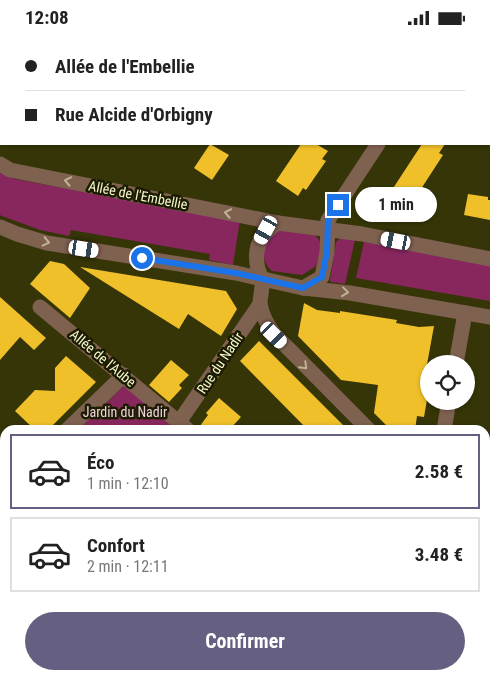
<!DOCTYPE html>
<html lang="fr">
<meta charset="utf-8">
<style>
:root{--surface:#fff;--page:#f6f6f6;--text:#222;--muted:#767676;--line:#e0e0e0;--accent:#656082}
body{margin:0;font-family:"Roboto Condensed",sans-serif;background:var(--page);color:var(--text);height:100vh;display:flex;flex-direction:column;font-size:19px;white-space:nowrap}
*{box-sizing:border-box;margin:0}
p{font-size:16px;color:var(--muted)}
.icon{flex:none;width:28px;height:28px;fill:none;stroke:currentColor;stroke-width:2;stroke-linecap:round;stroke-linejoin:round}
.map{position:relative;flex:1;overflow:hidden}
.sheet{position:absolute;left:0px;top:390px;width:490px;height:255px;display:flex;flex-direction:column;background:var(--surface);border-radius:15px 15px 0 0;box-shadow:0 1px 4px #0004}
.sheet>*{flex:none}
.hud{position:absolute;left:0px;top:0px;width:490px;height:110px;box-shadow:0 1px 4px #0004;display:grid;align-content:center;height:110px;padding:0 25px;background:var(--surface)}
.fabs{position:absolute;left:420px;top:320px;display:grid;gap:10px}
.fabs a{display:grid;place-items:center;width:55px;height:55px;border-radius:50%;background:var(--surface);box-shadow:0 1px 4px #0004;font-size:25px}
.end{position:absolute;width:22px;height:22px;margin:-11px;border:6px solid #1a73e8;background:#fff;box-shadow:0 0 0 2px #fff}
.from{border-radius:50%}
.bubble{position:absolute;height:35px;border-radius:18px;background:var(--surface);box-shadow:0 1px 4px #0004;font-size:16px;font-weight:700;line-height:35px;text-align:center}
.car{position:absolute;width:15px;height:30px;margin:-15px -8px;border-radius:6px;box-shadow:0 0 4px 1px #0007;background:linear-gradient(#fff 24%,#345 0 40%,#fff 0 76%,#345 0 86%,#fff 0)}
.hud b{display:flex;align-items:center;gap:18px;height:48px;font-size:19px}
.hud b+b{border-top:1px solid var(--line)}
.hud i{width:12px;height:12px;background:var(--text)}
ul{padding:9px 0 0;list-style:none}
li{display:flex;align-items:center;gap:15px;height:75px;margin:0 10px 8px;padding:0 15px;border:2px solid var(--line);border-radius:0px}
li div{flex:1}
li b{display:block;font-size:19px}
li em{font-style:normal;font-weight:700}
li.on{border-color:var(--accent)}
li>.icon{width:45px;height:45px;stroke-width:1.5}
.button{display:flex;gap:10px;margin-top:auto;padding:10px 25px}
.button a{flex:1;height:58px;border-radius:30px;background:var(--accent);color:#fff;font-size:20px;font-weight:700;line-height:58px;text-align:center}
.status{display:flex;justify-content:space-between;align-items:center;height:35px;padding:0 25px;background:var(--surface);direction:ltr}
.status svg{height:14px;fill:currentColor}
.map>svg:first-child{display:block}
</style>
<div class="status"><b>12:08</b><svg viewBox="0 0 49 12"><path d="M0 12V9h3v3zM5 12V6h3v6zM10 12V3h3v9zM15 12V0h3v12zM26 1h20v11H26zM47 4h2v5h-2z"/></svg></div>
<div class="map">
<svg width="490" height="645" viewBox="0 0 490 645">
<rect width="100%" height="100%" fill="#353508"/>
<g fill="#87275e">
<polygon points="0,138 15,144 42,149 240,185 233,230 209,225 210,219 71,195 69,201 40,195 2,181 0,180"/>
<path d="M 280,195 L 313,199 C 325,206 320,220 316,231 L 302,240 L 272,236 C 262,228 261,212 270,202 C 272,199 277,197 280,195 Z"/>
<polygon points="340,203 355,205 345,249 331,247 330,245 336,207"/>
<polygon points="364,207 490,228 490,266 356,243"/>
<polygon points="125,350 176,395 78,395"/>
<polygon points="490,468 490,645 483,645 486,644 485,469"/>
</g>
<g fill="#efc029">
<polygon points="210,109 229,120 212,145 194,133"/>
<polygon points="301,109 316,109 328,116 322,124 326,126 306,155 303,153 298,161 276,146"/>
<polygon points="422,109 445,109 439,118 443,120 408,174 388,161"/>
<polygon points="468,159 488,162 488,165 490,165 490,185 464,180"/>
<polygon points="50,226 64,229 90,253 70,283 30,249"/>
<polygon points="80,232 226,256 237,274 221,301 188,279 179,294"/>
<polygon points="0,262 46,303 34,315 20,302 0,325"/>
<polygon points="304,268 317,275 340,278 340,276 397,285 396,288 419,292 434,291 424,346 429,347 429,353 424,382 417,381 415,395 390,394 374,378 378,350 341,345 298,301"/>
<polygon points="259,306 348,395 308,395 240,326"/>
<polygon points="66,321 96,347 48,395 35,395 15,376 35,355 55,356 55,333"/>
<polygon points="171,325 189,340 179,350 182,353 169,367 149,350"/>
<polygon points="219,363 241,382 229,395 197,395 208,380 206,378"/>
</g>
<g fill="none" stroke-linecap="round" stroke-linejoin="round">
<g stroke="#7f6150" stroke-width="15">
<polyline points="324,0 326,1"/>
<polyline points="76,1 77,0"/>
<polyline points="450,1 451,0"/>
<polyline points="0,101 1,100"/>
<polyline points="0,129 10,135 278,188 362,199 490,224"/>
<path d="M 278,188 C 261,198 253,213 258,234 C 259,238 262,241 262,245 C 263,253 260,261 260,269 C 262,280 268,291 275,300 L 369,395"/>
<polyline points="0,192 17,199 47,208 236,238 303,253 350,258 490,282"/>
<polyline points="303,253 322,242 327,217 328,185 378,109"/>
<polyline points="40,272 188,395"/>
<polyline points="456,329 465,278"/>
<polyline points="179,387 260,269"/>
<polyline points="67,395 124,340"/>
<polyline points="444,395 449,366"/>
<polyline points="0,533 5,538"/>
<polyline points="101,640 106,645"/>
</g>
</g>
<defs><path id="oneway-chevron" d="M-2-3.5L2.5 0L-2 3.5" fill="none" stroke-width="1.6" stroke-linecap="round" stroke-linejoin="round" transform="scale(1.25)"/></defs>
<g stroke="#c0b496">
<use href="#oneway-chevron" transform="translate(68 146) rotate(-169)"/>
<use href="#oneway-chevron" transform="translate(228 178) rotate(-169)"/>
<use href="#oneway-chevron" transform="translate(46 207) rotate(13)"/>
<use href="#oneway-chevron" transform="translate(345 257) rotate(7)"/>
<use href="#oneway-chevron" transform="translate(304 331) rotate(45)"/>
</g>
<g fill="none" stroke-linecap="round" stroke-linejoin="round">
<polyline stroke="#1a73e8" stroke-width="6" points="142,223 236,238 303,253 322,242 327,217 328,185 338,170"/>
</g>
<g text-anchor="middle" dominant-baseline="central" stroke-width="5" stroke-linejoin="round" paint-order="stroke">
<g font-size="14" fill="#f6f8d0" stroke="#1c1c00">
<text transform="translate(138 160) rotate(11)">Allée de l'Embellie</text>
<text transform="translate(103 323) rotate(40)">Allée de l'Aube</text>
<text transform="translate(220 328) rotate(-56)">Rue du Nadir</text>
</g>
<g font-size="14" fill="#efd1de" stroke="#1c1c00">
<text x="125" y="377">Jardin du Nadir</text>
</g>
</g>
</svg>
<div class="fabs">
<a><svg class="icon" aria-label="locate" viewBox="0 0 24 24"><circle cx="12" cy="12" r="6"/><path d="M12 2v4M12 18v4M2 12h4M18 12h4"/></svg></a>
</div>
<i class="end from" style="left:142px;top:223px"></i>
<i class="end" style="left:338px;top:170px"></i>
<div class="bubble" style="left:355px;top:152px;width:82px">1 min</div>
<i class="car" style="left:266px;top:195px;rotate:209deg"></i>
<i class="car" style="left:396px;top:206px;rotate:281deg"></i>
<i class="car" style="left:84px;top:214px;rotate:99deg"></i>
<i class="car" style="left:274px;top:300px;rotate:135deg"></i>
<div class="hud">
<b><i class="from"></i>Allée de l'Embellie</b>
<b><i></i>Rue Alcide d'Orbigny</b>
</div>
<section class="sheet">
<ul>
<li class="on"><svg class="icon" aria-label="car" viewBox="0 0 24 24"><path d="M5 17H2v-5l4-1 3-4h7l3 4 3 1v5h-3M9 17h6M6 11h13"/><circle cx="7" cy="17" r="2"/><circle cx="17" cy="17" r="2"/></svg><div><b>Éco</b><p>1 min · 12:10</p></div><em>2.58 €</em></li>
<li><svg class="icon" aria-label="car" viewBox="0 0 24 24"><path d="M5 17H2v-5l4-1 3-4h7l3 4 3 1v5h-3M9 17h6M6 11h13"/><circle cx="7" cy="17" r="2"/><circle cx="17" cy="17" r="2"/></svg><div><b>Confort</b><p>2 min · 12:11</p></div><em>3.48 €</em></li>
</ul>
<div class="button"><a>Confirmer</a></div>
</section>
</div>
